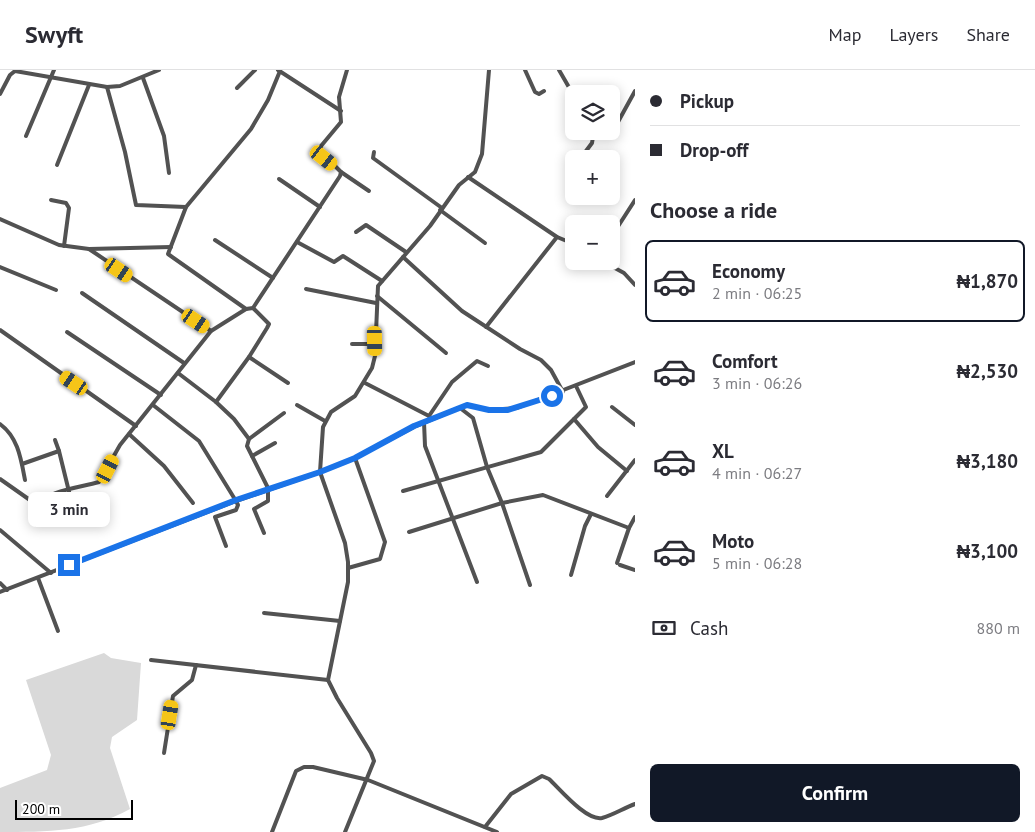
<!DOCTYPE html>
<meta charset="utf-8">
<style>
:root{--surface:#fff;--page:#f7f7f7;--text:#2b2b33;--muted:#7c7c81;--line:#e1e1e2;--accent:#111827}
body{margin:0;font-family:"PT Sans",sans-serif;background:var(--page);color:var(--text);height:100vh;display:flex;flex-direction:column;font-size:19px;white-space:nowrap}
*{box-sizing:border-box;margin:0}
p{font-size:16px;color:var(--muted)}
.icon{flex:none;width:28px;height:28px;fill:none;stroke:currentColor;stroke-width:2;stroke-linecap:round;stroke-linejoin:round}
.map{position:relative;flex:1;overflow:hidden}
.drawer{display:flex;flex-direction:column;background:var(--surface);width:400px}
.drawer>*{flex:none}
.banner{display:grid;align-content:center;height:110px;padding:0 15px;background:var(--surface)}
.controls{position:absolute;left:565px;top:15px;display:grid;gap:10px}
.controls a{display:grid;place-items:center;width:55px;height:55px;border-radius:8px;background:var(--surface);box-shadow:0 2px 12px #0003;font-size:25px}
.scale{position:absolute;left:15px;bottom:12px;width:118px;box-sizing:border-box;padding-left:5px;border:2px solid #000;border-top:0;font-size:14px;line-height:18px;white-space:nowrap;color:#000;-webkit-text-stroke:4px #fff;paint-order:stroke}
.end{position:absolute;width:22px;height:22px;margin:-11px;border:6px solid #1a73e8;background:#fff;box-shadow:0 0 0 2px #fff}
.from{border-radius:50%}
.bubble{position:absolute;height:35px;border-radius:8px;background:var(--surface);box-shadow:0 2px 12px #0003;font-size:16px;font-weight:600;line-height:35px;text-align:center}
.car{position:absolute;width:15px;height:30px;margin:-15px -8px;border-radius:6px;box-shadow:0 0 4px 1px #0007;background:linear-gradient(#f5c518 24%,#345 0 40%,#f5c518 0 76%,#345 0 86%,#f5c518 0)}
.banner b{display:flex;align-items:center;gap:18px;height:48px;font-size:19px}
.banner b+b{border-top:1px solid var(--line)}
.banner i{width:12px;height:12px;background:var(--text)}
ul{padding:0;list-style:none}
li{display:flex;align-items:center;gap:15px;height:82px;margin:0 10px 8px;padding:0 5px;border:2px solid transparent;border-radius:8px}
li div{flex:1}
li b{display:block;font-size:19px}
li em{font-style:normal;font-weight:600}
li.on{border-color:var(--accent)}
li>.icon{width:45px;height:45px;stroke-width:1.5}
h2{padding:0 15px;font-size:22px;line-height:60px}
.pay{display:flex;align-items:center;gap:12px;height:55px;padding:0 15px;font-size:19px}
.pay p{margin-inline-start:auto}
.primary-button{display:flex;gap:10px;margin-top:auto;padding:10px 15px}
.primary-button a{flex:1;height:58px;border-radius:8px;background:var(--accent);color:#fff;font-size:20px;font-weight:600;line-height:58px;text-align:center}
header{display:flex;align-items:center;gap:30px;box-sizing:border-box;height:70px;padding:0 25px;background:var(--surface);border-bottom:1px solid var(--line)}
header strong{font-size:24px}
nav{display:flex;gap:28px;margin-inline-start:auto;font-size:18px}
main{display:flex;flex:1;min-height:0}
.map>svg:first-child{display:block}
</style>
<header>
<strong>Swyft</strong>
<nav><a>Map</a><a>Layers</a><a>Share</a></nav>
</header>
<main>
<div class="map">
<svg width="635" height="762" viewBox="0 0 635 762">
<rect width="100%" height="100%" fill="#fff"/>
<path fill="#d9d9d9" d="M 104,583 L 111,588 L 141,593 L 137,650 L 112,667 L 110,678 L 130,739 C 89,762 47,762 0,762 L 0,718 L 47,700 L 51,685 L 26,610 Z"/>
<g fill="none" stroke-linecap="round" stroke-linejoin="round">
<g stroke="#525252" stroke-width="4">
<polyline points="278,0 341,41"/>
<polyline points="525,0 535,22 539,24 544,21"/>
<polyline points="559,0 574,26"/>
<polyline points="143,8 164,66 169,103"/>
<polyline points="107,17 125,82 136,135 186,137"/>
<polyline points="237,18 255,0"/>
<polyline points="0,24 10,5 15,1 107,17 120,16 159,0"/>
<polyline points="613,61 635,21"/>
<polyline points="26,66 54,0"/>
<polyline points="374,82 373,88 442,138"/>
<polyline points="580,89 592,73 594,61"/>
<polyline points="57,95 89,15"/>
<polyline points="341,102 369,121"/>
<polyline points="468,107 557,167 574,174"/>
<polyline points="279,109 320,137"/>
<polyline points="51,130 66,133 69,138 64,176"/>
<polyline points="440,140 485,173"/>
<polyline points="0,149 59,175 89,179 171,177"/>
<polyline points="617,158 635,130"/>
<polyline points="356,162 366,155 406,182"/>
<polyline points="215,170 273,208"/>
<polyline points="297,172 334,192 343,186 382,211"/>
<polyline points="89,179 211,261"/>
<polyline points="403,187 462,241 520,279 541,290 551,300 563,322"/>
<polyline points="602,191 624,203 635,215"/>
<polyline points="0,197 56,220"/>
<polyline points="306,219 376,233"/>
<polyline points="82,223 184,293"/>
<polyline points="377,226 446,283"/>
<polyline points="246,239 168,184 186,137 251,59 268,30 280,1"/>
<polyline points="486,257 557,167"/>
<polyline points="0,260 136,356"/>
<polyline points="67,262 161,325"/>
<polyline points="352,274 370,274 375,271"/>
<polyline points="249,287 288,313"/>
<polyline points="178,303 216,332 249,287 267,258 269,254 253,238"/>
<polyline points="365,313 429,346"/>
<polyline points="216,332 234,349 249,369 284,343"/>
<polyline points="153,335 199,371 236,431 238,435 236,440 215,447 226,476"/>
<polyline points="297,335 325,351"/>
<polyline points="612,337 635,355"/>
<polyline points="460,338 473,348 487,397 502,433 530,515"/>
<polyline points="429,346 452,312 477,291 488,296"/>
<polyline points="574,349 598,377 627,401"/>
<polyline points="424,352 425,376 477,512"/>
<path d="M 0,354 C 18,367 21,389 25,410"/>
<polyline points="129,364 164,396 193,433"/>
<polyline points="249,369 247,376 268,418 268,431 254,439 264,463"/>
<polyline points="55,370 59,381"/>
<polyline points="252,386 275,373"/>
<polyline points="22,394 59,381 76,450"/>
<polyline points="0,409 37,435"/>
<polyline points="403,421 541,382 586,337 576,316"/>
<polyline points="607,426 635,390"/>
<path d="M 37,455 L 35,438 C 46,420 79,418 99,412 L 120,375 L 211,261 L 246,239 L 253,238 L 340,106 L 341,102 L 321,82 L 321,76 L 341,52 L 339,27 L 347,0"/>
<polyline points="0,460 51,503"/>
<polyline points="409,462 502,433 543,425 629,458 635,447"/>
<polyline points="617,493 629,458"/>
<polyline points="620,495 635,500"/>
<polyline points="348,498 380,489 385,472 355,388"/>
<polyline points="571,505 585,456 591,444"/>
<polyline points="38,508 58,561"/>
<polyline points="0,513 7,520"/>
<polyline points="0,522 236,431 320,402 355,388 414,357 467,335 489,340 517,338 635,292"/>
<polyline points="264,543 340,551"/>
<polyline points="151,590 328,610"/>
<polyline points="164,683 173,626 192,610 196,595"/>
<path d="M 485,757 L 511,724 L 542,706 L 549,709 C 560,719 586,751 602,748 C 613,745 624,738 635,734"/>
<polyline points="272,762 296,701 304,697 313,697 368,710 497,762"/>
<polyline points="345,762 374,691 371,683 337,628 328,610 348,512 348,492 345,473 320,402 323,357 331,342 355,326 372,298 375,286 378,216 430,156 459,115 475,102 482,84 489,0"/>
</g>
</g>
<g fill="none" stroke-linecap="round" stroke-linejoin="round">
<polyline stroke="#1a73e8" stroke-width="6" points="69,495 236,430 320,402 355,388 414,356 467,335 489,340 508,340 552,326"/>
</g>
</svg>
<div class="controls">
<a><svg class="icon" aria-label="layers" viewBox="0 0 24 24"><path d="M12 4l9 5-9 5-9-5zM3 14l9 5 9-5"/></svg></a>
<a>+</a>
<a>−</a>
</div>
<div class="scale">200 m</div>
<i class="end from" style="left:552px;top:326px"></i>
<i class="end" style="left:69px;top:495px"></i>
<div class="bubble" style="left:28px;top:422px;width:82px">3 min</div>
<i class="car" style="left:324px;top:88px;rotate:128deg"></i>
<i class="car" style="left:119px;top:200px;rotate:124deg"></i>
<i class="car" style="left:196px;top:251px;rotate:124deg"></i>
<i class="car" style="left:375px;top:271px;rotate:179deg"></i>
<i class="car" style="left:74px;top:313px;rotate:304deg"></i>
<i class="car" style="left:108px;top:399px;rotate:27deg"></i>
<i class="car" style="left:170px;top:645px;rotate:9deg"></i>
</div>
<section class="drawer">
<div class="banner">
<b><i class="from"></i>Pickup</b>
<b><i></i>Drop-off</b>
</div>
<h2>Choose a ride</h2>
<ul>
<li class="on"><svg class="icon" aria-label="car" viewBox="0 0 24 24"><path d="M5 17H2v-5l4-1 3-4h7l3 4 3 1v5h-3M9 17h6M6 11h13"/><circle cx="7" cy="17" r="2"/><circle cx="17" cy="17" r="2"/></svg><div><b>Economy</b><p>2 min · 06:25</p></div><em>₦1,870</em></li>
<li><svg class="icon" aria-label="car" viewBox="0 0 24 24"><path d="M5 17H2v-5l4-1 3-4h7l3 4 3 1v5h-3M9 17h6M6 11h13"/><circle cx="7" cy="17" r="2"/><circle cx="17" cy="17" r="2"/></svg><div><b>Comfort</b><p>3 min · 06:26</p></div><em>₦2,530</em></li>
<li><svg class="icon" aria-label="car" viewBox="0 0 24 24"><path d="M5 17H2v-5l4-1 3-4h7l3 4 3 1v5h-3M9 17h6M6 11h13"/><circle cx="7" cy="17" r="2"/><circle cx="17" cy="17" r="2"/></svg><div><b>XL</b><p>4 min · 06:27</p></div><em>₦3,180</em></li>
<li><svg class="icon" aria-label="car" viewBox="0 0 24 24"><path d="M5 17H2v-5l4-1 3-4h7l3 4 3 1v5h-3M9 17h6M6 11h13"/><circle cx="7" cy="17" r="2"/><circle cx="17" cy="17" r="2"/></svg><div><b>Moto</b><p>5 min · 06:28</p></div><em>₦3,100</em></li>
</ul>
<div class="pay"><svg class="icon" aria-label="cash" viewBox="0 0 24 24"><path d="M3 7h18v10H3z"/><circle cx="12" cy="12" r="2"/></svg>Cash<p>880 m</p></div>
<div class="primary-button"><a>Confirm</a></div>
</section>
</main>
